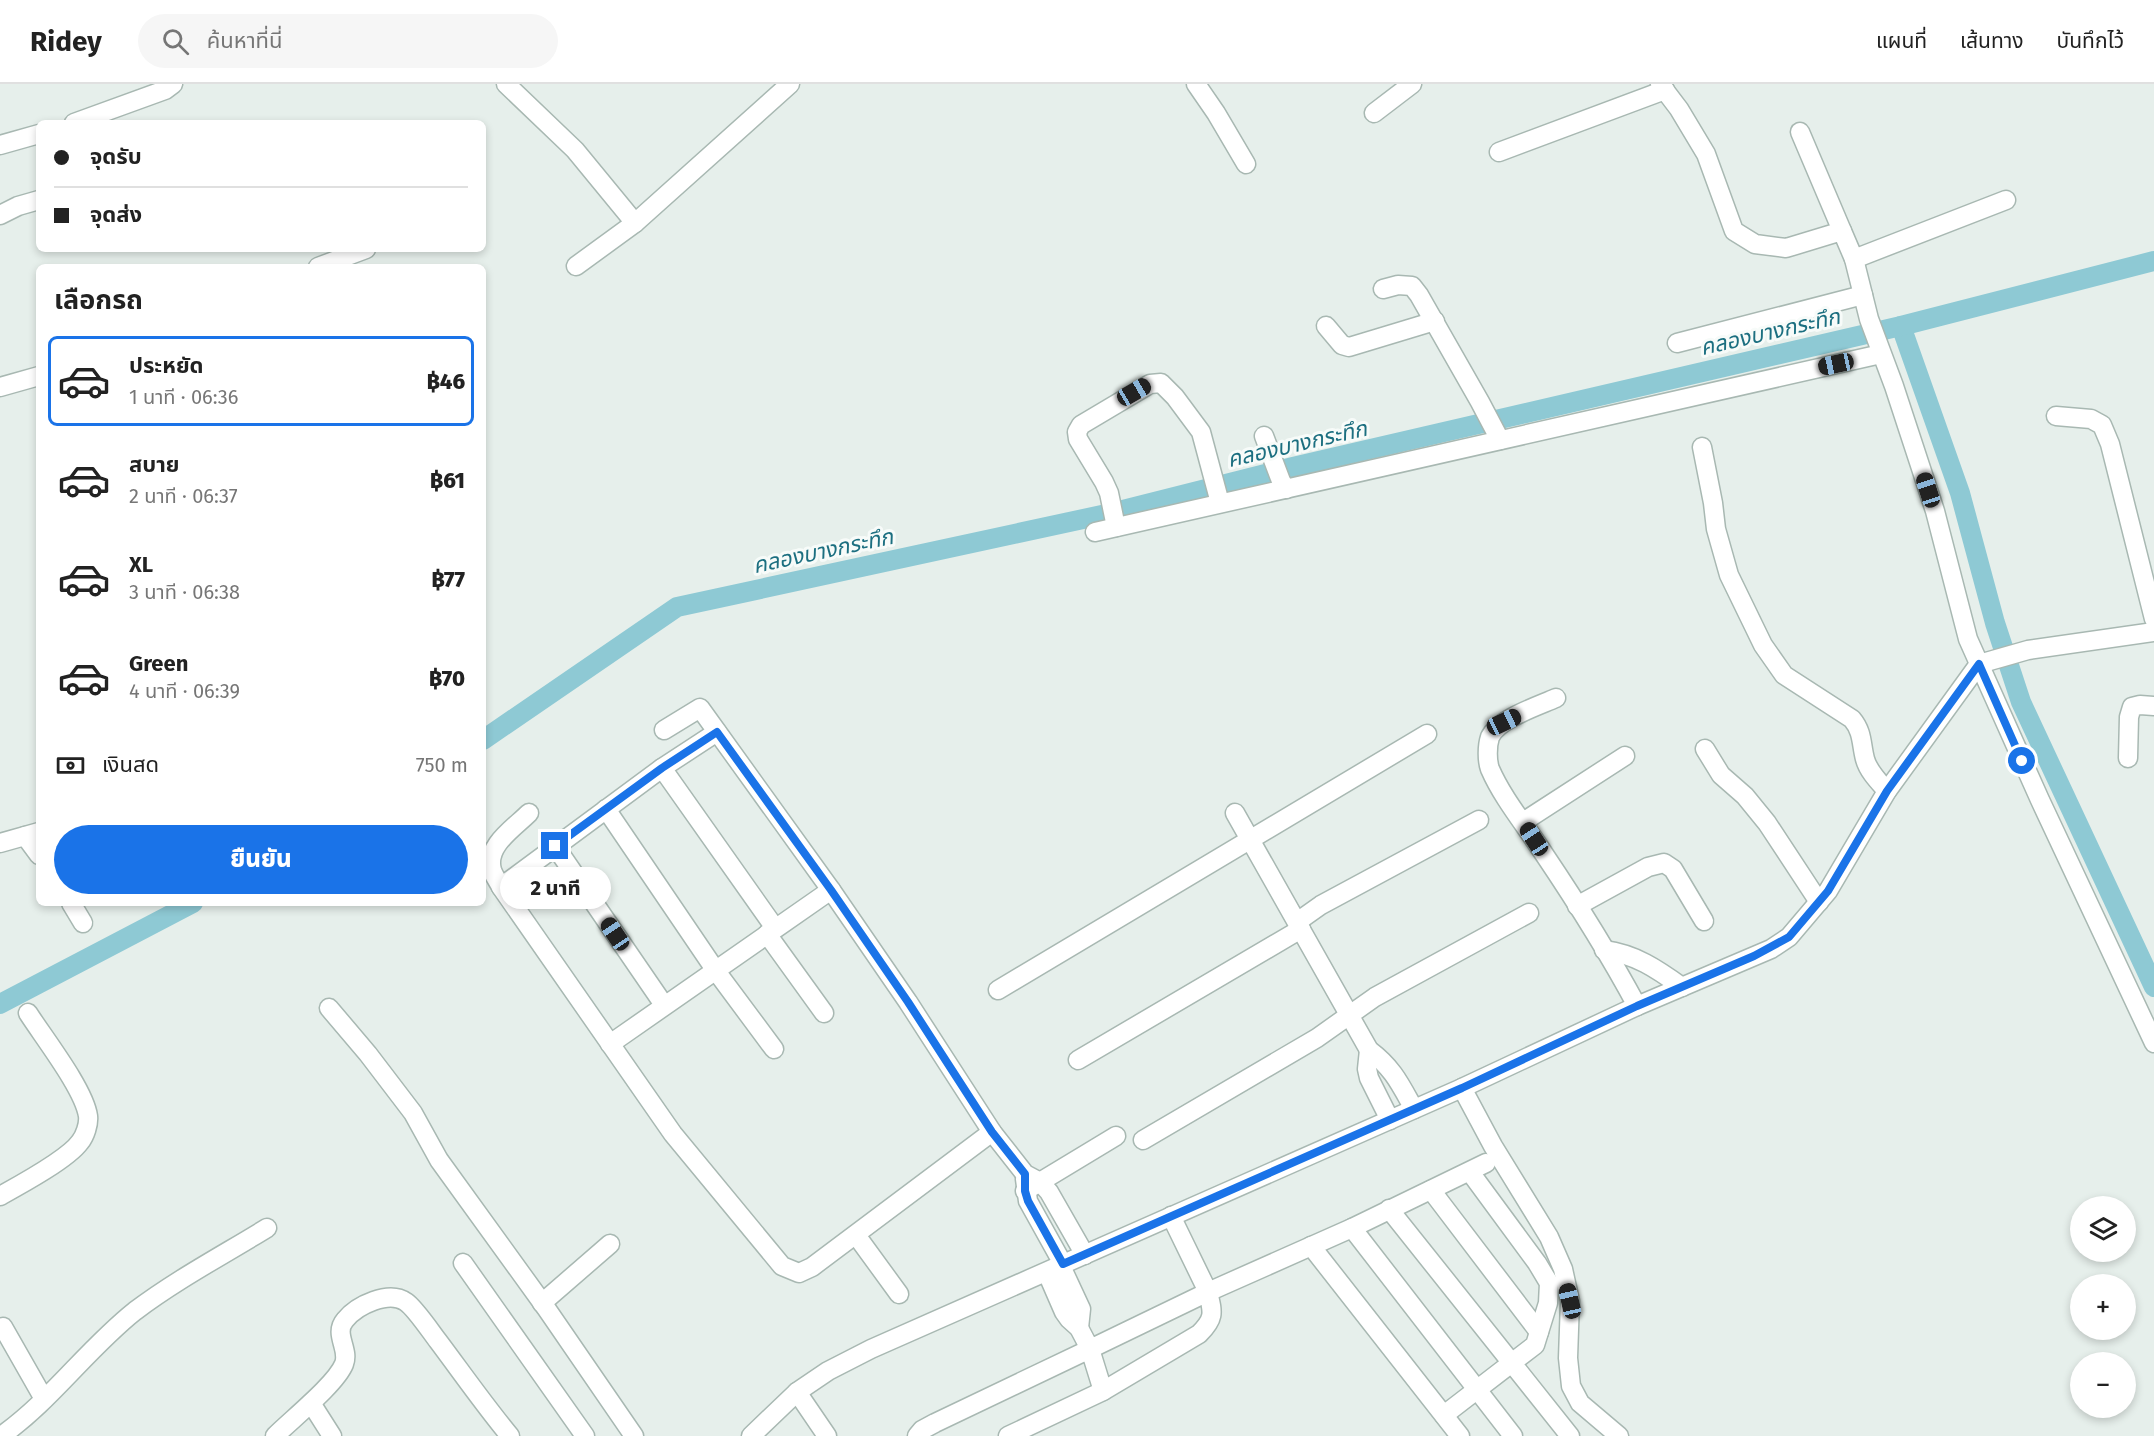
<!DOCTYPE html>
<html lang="th">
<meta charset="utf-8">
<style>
:root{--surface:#fff;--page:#f6f6f6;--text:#222;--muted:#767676;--line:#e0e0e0;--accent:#1a73e8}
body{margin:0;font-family:"Fira Sans","Noto Sans Thai",sans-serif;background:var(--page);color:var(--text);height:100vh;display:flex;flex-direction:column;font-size:22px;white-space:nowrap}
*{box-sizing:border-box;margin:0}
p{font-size:20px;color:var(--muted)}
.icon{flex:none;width:33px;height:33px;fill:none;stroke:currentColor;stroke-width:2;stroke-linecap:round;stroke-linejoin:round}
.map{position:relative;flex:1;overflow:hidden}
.side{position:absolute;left:36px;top:180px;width:450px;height:642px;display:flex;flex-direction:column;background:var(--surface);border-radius:9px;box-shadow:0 3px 9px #0003}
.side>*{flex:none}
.hud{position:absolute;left:36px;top:36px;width:450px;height:132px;border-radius:9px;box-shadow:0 3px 9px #0003;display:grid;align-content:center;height:132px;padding:0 18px;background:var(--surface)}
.fabs{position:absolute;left:2070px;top:1112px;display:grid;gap:12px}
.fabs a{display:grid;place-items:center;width:66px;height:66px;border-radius:50%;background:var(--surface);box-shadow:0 3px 9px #0003;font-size:30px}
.end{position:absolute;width:27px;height:27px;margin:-14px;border:8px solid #1a73e8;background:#fff;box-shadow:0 0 0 3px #fff}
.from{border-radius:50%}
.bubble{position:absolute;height:42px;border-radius:21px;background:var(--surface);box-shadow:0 3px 9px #0003;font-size:20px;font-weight:800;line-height:42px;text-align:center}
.car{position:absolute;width:18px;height:36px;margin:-18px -9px;border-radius:8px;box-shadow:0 0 4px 2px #0007;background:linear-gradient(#222 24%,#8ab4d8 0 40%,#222 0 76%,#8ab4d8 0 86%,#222 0)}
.hud b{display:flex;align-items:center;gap:21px;height:57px;font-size:22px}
.hud b+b{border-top:2px solid var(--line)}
.hud i{width:15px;height:15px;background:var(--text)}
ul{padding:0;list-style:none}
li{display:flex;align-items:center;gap:18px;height:90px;margin:0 12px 9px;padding:0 6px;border:3px solid transparent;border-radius:9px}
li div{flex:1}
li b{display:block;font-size:22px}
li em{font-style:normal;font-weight:800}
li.active{border-color:var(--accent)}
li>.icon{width:54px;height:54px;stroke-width:1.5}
h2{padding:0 18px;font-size:27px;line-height:72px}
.pay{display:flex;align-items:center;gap:15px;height:66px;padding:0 18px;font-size:22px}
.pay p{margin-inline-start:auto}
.button{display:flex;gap:12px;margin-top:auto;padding:12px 18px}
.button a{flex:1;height:69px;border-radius:36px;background:var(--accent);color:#fff;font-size:24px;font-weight:800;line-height:69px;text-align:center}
header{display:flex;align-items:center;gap:36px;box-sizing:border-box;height:84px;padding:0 30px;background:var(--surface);border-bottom:2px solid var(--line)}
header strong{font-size:28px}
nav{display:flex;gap:33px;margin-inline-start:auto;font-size:21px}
.search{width:420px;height:54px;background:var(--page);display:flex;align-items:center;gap:15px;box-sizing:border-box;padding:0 21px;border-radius:33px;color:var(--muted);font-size:22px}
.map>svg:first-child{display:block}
</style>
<header>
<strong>Ridey</strong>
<div class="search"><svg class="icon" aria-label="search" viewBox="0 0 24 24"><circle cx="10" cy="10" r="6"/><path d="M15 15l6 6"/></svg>ค้นหาที่นี่</div>
<nav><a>แผนที่</a><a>เส้นทาง</a><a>บันทึกไว้</a></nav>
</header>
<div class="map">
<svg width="2154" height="1352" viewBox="0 0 2154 1352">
<rect width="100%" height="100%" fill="#e6efeb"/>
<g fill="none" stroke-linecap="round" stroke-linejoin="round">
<g stroke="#8ec9d4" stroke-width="20">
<polyline points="1901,242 1960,409 1995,539 2021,618 2154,903"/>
<polyline points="483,656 677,523 1111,429 1293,383 1901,242 2154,177"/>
<polyline points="0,920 193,819"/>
</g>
<defs>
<g id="minor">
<polyline points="506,0 575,66 635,139"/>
<polyline points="1196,0 1216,29 1246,80"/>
<polyline points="1660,0 1679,25 1706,70 1734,147 1755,160 1786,164 1842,147 1854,175 1869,235 1894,302 1935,427 1968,555 2040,716 2154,959"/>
<polyline points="1374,29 1412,0"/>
<polyline points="74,39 165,6 173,0"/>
<polyline points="1800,48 1842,147"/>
<polyline points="0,61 39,50"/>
<polyline points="1499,68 1665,6"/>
<polyline points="0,131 18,122 39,116"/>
<polyline points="1854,175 2006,116"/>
<polyline points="576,182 635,139 790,0"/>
<polyline points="318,183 366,165"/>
<polyline points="1383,205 1398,201 1412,202 1419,211 1480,318 1500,356"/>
<polyline points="1326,242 1342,261 1349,263 1435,237"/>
<polyline points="1677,259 1863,211"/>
<polyline points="0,303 39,292"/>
<polyline points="2056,332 2091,335 2102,341 2110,360 2154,535"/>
<polyline points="1264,352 1281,397 1286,405"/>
<path d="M 1702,363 L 1713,419 L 1716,445 L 1729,491 L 1763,561 L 1784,591 L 1852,635 C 1863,648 1861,660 1865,675 C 1868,687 1879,698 1887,707"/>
<polyline points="1116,443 1109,409 1104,398 1078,355 1077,348 1081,341 1150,300 1161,299 1175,313 1201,348 1220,419"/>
<polyline points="1095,448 1881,270"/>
<path d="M 1556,614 C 1538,622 1498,635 1490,653 C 1487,662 1487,677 1490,685 C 1503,715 1526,742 1544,770 C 1577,819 1609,870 1637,922"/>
<polyline points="664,646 700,624 831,806 908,918 992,1048 1025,1090 1040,1098 1049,1108 1085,1171"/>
<polyline points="717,648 662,684 501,803 673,1050 782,1182 799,1189 812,1183 992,1048"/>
<polyline points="1705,665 1721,691 1745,712 1767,739 1819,818"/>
<polyline points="2128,674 2129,633 2132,623 2140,621 2154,622"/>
<polyline points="662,684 775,844"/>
<polyline points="606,725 716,887 774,965"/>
<path d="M 1235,729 L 1369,966 C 1393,984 1400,1000 1414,1025"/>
<polyline points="1523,738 1625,672"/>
<polyline points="25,752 39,771"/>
<polyline points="0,759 39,748"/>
<polyline points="555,762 664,921"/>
<path d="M 501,803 C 498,797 494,792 492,786 C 485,762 514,744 529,729"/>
<polyline points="71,819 83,839"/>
<polyline points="1577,822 1648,783 1664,779 1673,785 1704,837"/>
<polyline points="1297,838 1321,821 1479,736"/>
<polyline points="767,850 824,929"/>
<path d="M 1604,866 C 1635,870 1657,885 1682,903"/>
<polyline points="998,906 1427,650"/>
<polyline points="329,924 368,970 413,1029 439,1076 546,1224 634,1352"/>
<polyline points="610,960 831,806"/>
<polyline points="1369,966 1367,985 1369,994 1390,1036"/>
<polyline points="1078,976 1301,845"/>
<polyline points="1462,1004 1493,1062 1549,1153 1563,1185 1570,1217 1568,1274 1571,1302 1580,1319 1619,1352"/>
<polyline points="1143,1056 1317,954 1375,913 1529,829"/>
<polyline points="1025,1095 1028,1117 1063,1180"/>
<polyline points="1431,1106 1539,1248"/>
<polyline points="1025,1107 1116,1052"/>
<path d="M 0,1112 C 20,1101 68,1075 80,1058 C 85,1052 89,1040 88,1032 C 84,1005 44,954 28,929"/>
<polyline points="1389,1125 1570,1352"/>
<polyline points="1171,1132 1208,1208 1352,1144 1486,1079"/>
<polyline points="1352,1144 1513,1352"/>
<polyline points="856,1151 899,1210"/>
<polyline points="1311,1162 1460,1352"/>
<polyline points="463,1179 585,1352"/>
<polyline points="1061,1182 1081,1225 1079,1244"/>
<polyline points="542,1219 610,1160"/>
<polyline points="3,1243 44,1315"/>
<polyline points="797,1308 827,1352"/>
<polyline points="311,1319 332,1352"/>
<polyline points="1444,1331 1535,1261 1548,1219 1549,1199 1537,1179 1470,1088"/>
<path d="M 1,1352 C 51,1317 87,1265 135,1227 C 176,1196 223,1171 267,1144"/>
<path d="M 275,1352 C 292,1335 336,1300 344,1280 C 350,1265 333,1250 345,1236 C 357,1221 389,1206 406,1218 C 415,1224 431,1248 438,1257 C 462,1289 485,1322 510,1352"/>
<polyline points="751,1352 797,1308 828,1287 871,1265 1462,1004 1637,922 1771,865 1789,853 1828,807 1887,707 1979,580 2028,566 2154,548"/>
<polyline points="917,1352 922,1346 935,1339 1090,1265 1103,1307"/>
<path d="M 1008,1352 L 1103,1307 L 1199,1250 C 1215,1234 1213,1229 1208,1208 L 1090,1265 L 1079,1244 L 1069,1235 L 1064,1228 L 1047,1189"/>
</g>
</defs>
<use href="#minor" stroke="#a8b8b2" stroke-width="21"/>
<use href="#minor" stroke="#fff" stroke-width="18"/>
</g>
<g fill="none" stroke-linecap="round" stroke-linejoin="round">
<polyline stroke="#1a73e8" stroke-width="8" points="555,762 662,684 717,648 831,806 908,918 992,1048 1025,1090 1025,1107 1028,1117 1063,1180 1462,1004 1637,922 1754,872 1789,853 1828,807 1887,707 1979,580 2022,677"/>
</g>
<g text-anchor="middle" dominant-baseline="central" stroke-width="6" stroke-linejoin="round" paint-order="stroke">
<g font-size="22" font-style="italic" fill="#1c6f80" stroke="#f7fbf9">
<text transform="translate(1770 248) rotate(-13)">คลองบางกระทึก</text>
<text transform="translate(1297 360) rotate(-13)">คลองบางกระทึก</text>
<text transform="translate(823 467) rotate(-12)">คลองบางกระทึก</text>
</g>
</g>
</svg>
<div class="fabs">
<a><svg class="icon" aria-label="layers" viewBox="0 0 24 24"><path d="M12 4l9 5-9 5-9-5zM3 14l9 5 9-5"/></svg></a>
<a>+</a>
<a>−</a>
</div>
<i class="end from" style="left:2022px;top:677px"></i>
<i class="end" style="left:555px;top:762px"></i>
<div class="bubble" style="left:500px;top:783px;width:111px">2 นาที</div>
<i class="car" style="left:1836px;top:280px;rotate:258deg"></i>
<i class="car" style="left:1134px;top:308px;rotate:60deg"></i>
<i class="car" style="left:1928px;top:406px;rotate:342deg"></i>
<i class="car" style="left:1504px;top:638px;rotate:65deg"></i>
<i class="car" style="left:1534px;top:755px;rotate:327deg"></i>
<i class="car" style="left:615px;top:850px;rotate:326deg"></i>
<i class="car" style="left:1570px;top:1217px;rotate:347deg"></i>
<div class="hud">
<b><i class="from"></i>จุดรับ</b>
<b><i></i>จุดส่ง</b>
</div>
<section class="side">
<h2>เลือกรถ</h2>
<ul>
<li class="active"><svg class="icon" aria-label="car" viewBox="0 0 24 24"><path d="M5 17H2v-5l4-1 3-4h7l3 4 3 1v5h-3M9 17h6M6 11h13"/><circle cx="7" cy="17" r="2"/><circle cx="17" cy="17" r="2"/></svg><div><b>ประหยัด</b><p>1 นาที · 06:36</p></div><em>฿46</em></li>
<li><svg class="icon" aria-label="car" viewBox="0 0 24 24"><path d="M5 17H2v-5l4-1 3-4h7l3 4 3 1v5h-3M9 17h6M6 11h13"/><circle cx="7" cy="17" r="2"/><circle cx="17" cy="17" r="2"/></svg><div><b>สบาย</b><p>2 นาที · 06:37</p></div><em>฿61</em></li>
<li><svg class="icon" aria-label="car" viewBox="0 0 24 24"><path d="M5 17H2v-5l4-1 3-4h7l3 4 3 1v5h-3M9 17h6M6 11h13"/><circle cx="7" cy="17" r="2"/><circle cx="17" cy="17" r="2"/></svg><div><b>XL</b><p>3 นาที · 06:38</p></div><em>฿77</em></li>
<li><svg class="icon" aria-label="car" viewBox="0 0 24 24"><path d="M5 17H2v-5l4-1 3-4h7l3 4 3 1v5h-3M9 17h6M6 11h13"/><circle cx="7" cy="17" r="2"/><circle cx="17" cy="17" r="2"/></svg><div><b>Green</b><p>4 นาที · 06:39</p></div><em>฿70</em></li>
</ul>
<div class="pay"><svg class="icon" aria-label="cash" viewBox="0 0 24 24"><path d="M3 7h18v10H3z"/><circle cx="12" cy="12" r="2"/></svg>เงินสด<p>750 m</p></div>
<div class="button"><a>ยืนยัน</a></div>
</section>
</div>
